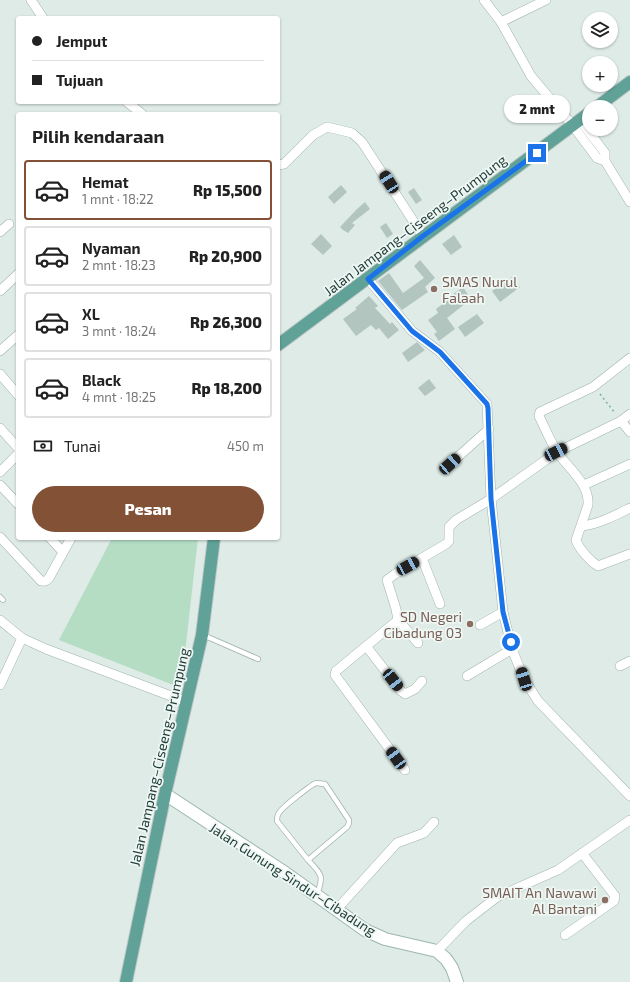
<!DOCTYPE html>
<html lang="id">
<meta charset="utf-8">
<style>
:root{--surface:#fff;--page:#f6f6f6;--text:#222;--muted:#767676;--line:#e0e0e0;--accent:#825136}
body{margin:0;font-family:"Exo 2",sans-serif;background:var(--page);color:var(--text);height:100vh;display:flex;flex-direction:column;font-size:15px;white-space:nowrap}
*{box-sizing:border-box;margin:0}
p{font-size:13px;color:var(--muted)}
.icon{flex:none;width:22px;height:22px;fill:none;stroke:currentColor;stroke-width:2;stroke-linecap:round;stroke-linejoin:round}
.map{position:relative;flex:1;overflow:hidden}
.panel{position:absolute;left:16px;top:112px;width:264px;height:428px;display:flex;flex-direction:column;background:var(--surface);border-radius:4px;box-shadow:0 1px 3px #0004}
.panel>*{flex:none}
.guide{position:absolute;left:16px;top:16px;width:264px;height:88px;border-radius:4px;box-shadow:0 1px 3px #0004;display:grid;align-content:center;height:88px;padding:0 16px;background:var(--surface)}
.fabs{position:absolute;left:582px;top:12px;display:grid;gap:8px}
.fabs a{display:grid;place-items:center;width:36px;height:36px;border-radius:50%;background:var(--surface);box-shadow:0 1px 3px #0004;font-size:20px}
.end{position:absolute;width:18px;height:18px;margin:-9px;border:5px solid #1a73e8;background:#fff;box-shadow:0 0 0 2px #fff}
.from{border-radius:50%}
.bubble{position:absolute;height:28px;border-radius:14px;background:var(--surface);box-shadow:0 1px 3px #0004;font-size:13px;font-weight:800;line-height:28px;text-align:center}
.car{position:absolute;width:12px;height:24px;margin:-12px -6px;border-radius:5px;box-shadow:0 0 3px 1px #0007;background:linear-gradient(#222 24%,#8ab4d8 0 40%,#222 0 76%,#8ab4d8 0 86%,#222 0)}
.guide b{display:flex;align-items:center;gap:14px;height:38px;font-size:15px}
.guide b+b{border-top:1px solid var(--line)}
.guide i{width:10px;height:10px;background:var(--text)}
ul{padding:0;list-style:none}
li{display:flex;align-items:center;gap:12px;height:60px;margin:0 8px 6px;padding:0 8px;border:2px solid var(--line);border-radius:4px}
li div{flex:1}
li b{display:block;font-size:15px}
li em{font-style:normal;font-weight:800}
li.current{border-color:var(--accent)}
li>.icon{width:36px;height:36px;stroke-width:1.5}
h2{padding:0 16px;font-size:18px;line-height:48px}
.pay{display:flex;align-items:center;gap:10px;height:44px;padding:0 16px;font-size:15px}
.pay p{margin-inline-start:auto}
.cta{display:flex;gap:8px;margin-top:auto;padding:8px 16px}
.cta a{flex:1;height:46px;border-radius:24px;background:var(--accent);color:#fff;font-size:16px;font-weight:800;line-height:46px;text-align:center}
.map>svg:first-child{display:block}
</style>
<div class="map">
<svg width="630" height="982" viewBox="0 0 630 982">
<rect width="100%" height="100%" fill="#deebe6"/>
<polygon fill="#b5ddc4" points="112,538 198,538 181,688 59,640"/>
<g fill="#b3c5bf">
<polygon points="341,185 347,192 334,204 328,197"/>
<polygon points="414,188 422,200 416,204 408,192"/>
<polygon points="365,202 370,209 352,223 355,225 348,233 343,230 340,227 357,209"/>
<polygon points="386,223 393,234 387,238 380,227"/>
<polygon points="321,234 332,246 323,255 311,244"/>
<polygon points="454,235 462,247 451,255 442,244"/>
<polygon points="420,260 435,278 425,287 428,292 402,310 378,281 389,273 403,293 424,278 414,266"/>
<polygon points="512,277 520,287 500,302 492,291"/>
<polygon points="463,287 471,299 447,318 455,329 439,341 434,334 437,332 428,320 438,313 436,309 453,296 452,295"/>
<polygon points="369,296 378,306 375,308 390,324 392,322 399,330 388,339 379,328 376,330 371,325 356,336 343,319 357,309 355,308"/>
<polygon points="477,314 484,323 465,337 458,327"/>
<polygon points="417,342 425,350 408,362 402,353"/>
<polygon points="429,379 436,388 425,396 418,388"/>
</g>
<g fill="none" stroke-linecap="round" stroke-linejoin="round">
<defs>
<g id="lane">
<polyline points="0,597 3,600"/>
<polyline points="203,635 258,659"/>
<path d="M 308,860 L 277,821 C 277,818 277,815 279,813 C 281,808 311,785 316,783 C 319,783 322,784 325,784 L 349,820 L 349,823 L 347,827 L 308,860 C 322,875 324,875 317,895"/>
</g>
<g id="street">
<polyline points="31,0 43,18"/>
<polyline points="484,0 501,22 531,76 573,126 597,158 605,161"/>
<polyline points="501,22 546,0"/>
<polyline points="127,102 142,114"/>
<polyline points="580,120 605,153 605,161 630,202"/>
<polyline points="278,165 284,164 313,135 327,127 352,133 362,142 423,236"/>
<polyline points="0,232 9,224"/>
<polyline points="368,279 412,331 440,352 487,404 491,499 503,612 512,649 524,679 538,701 630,796"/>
<polyline points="0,291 18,274"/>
<polyline points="0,351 18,335"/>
<path d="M 630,358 L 593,387 L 540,412 L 539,416 C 545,428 550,441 557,452 C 568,468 590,484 588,505 L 576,540 C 579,549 590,561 598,566 L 630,554"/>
<polyline points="0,374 18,395"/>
<polyline points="621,421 630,432"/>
<polyline points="0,428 18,448"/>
<polyline points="450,464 489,429"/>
<polyline points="0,472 18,454"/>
<polyline points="0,485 18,504"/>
<polyline points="584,485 630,464"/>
<path d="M 582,526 C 599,524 614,516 630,508"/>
<path d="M 0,537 L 41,581 C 45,582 46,581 49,578 L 71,538"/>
<polyline points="50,538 63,552"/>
<polyline points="422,558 440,604"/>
<polyline points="0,620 22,638 46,649 187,702"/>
<polyline points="398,620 418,643"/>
<polyline points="480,625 503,612"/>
<polyline points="366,646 401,691 405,694 415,689 422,681"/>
<polyline points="620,666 630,661"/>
<polyline points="467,676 512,649"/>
<polyline points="0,685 22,638"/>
<polyline points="405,770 335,675 336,671 398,620 396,609 387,580 395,574 446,544 449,541 449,527 456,520 491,499 557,452 621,421 630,414"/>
<polyline points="337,909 397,843 424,833 434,822"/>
<polyline points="565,935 614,901 615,896 582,853"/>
<polyline points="437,951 466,921 497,897 558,870 630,820"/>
</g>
<polyline id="secondary" points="165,794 281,870 365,930 385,939 437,951 446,959 452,968 457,982"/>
<g id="primary">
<polyline points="597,107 630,82"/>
<polyline points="278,345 589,113"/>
<polyline points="126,982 165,794 202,635 214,538"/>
</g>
</defs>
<use href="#lane" stroke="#a1b3ae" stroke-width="6"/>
<use href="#street" stroke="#a1b3ae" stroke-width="10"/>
<use href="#secondary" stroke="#9db7b0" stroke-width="14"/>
<use href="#primary" stroke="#c0c8c7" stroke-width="14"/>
<polyline stroke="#7db0a5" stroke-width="1.5" stroke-dasharray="2 3" stroke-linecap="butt" points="600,394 615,413"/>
<use href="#lane" stroke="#fff" stroke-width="4.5"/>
<use href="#street" stroke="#fff" stroke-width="9"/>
<use href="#secondary" stroke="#fff" stroke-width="12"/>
<use href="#primary" stroke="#60a298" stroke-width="12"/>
</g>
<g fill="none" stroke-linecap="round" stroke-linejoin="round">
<polyline stroke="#1a73e8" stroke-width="5" points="511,642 503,612 491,499 488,408 487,404 440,352 412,331 368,279 423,236 537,153"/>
</g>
<g fill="#8d6e63" stroke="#eef7f4" stroke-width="1.5">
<circle cx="434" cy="289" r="4"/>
<circle cx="470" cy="624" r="4"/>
<circle cx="605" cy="900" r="4"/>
</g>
<g text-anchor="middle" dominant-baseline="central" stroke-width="3.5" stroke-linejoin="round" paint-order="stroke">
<g font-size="14" fill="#1f3b36" stroke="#eef7f4">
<text transform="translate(415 225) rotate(-37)">Jalan Jampang–Ciseeng–Prumpung</text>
<text transform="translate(159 757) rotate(-77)">Jalan Jampang–Ciseeng–Prumpung</text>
<text transform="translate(293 879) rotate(33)">Jalan Gunung Sindur–Cibadung</text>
</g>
<g font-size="14" fill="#785e54" stroke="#eef7f4" text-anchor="end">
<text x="442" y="281" text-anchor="start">SMAS Nurul<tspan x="442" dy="16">Falaah</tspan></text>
<text x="462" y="616">SD Negeri<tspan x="462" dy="16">Cibadung 03</tspan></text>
<text x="597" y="892">SMAIT An Nawawi<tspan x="597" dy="16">Al Bantani</tspan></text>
</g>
</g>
</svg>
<div class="fabs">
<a><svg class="icon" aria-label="layers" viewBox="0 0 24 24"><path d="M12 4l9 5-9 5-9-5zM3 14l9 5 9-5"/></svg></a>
<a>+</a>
<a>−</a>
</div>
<i class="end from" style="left:511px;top:642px"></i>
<i class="end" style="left:537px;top:153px"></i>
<div class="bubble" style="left:504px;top:95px;width:66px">2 mnt</div>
<i class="car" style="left:389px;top:182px;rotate:327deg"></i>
<i class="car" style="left:556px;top:452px;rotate:64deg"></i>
<i class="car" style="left:450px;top:464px;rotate:48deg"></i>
<i class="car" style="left:408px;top:566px;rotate:61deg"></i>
<i class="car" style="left:524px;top:679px;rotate:343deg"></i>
<i class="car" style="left:393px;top:680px;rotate:142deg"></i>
<i class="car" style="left:396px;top:758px;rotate:324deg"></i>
<div class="guide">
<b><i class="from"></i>Jemput</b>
<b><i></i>Tujuan</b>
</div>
<section class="panel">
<h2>Pilih kendaraan</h2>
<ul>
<li class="current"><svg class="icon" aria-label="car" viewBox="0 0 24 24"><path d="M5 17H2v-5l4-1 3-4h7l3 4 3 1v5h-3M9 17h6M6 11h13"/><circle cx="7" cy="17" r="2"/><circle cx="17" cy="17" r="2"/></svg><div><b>Hemat</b><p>1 mnt · 18:22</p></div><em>Rp 15,500</em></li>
<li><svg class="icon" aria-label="car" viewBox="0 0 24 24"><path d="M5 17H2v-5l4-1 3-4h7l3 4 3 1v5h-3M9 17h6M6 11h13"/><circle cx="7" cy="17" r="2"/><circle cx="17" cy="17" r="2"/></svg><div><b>Nyaman</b><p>2 mnt · 18:23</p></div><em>Rp 20,900</em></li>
<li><svg class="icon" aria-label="car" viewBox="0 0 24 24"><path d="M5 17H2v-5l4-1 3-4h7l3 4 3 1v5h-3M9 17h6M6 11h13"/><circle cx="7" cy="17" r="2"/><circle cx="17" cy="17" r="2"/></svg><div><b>XL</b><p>3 mnt · 18:24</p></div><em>Rp 26,300</em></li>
<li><svg class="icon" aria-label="car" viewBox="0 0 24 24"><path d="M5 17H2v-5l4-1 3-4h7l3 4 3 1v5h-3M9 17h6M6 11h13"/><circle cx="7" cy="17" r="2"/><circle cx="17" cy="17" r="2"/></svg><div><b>Black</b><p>4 mnt · 18:25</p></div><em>Rp 18,200</em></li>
</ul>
<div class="pay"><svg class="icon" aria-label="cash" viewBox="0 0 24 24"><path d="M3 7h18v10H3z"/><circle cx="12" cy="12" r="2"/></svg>Tunai<p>450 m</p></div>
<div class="cta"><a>Pesan</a></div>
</section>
</div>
